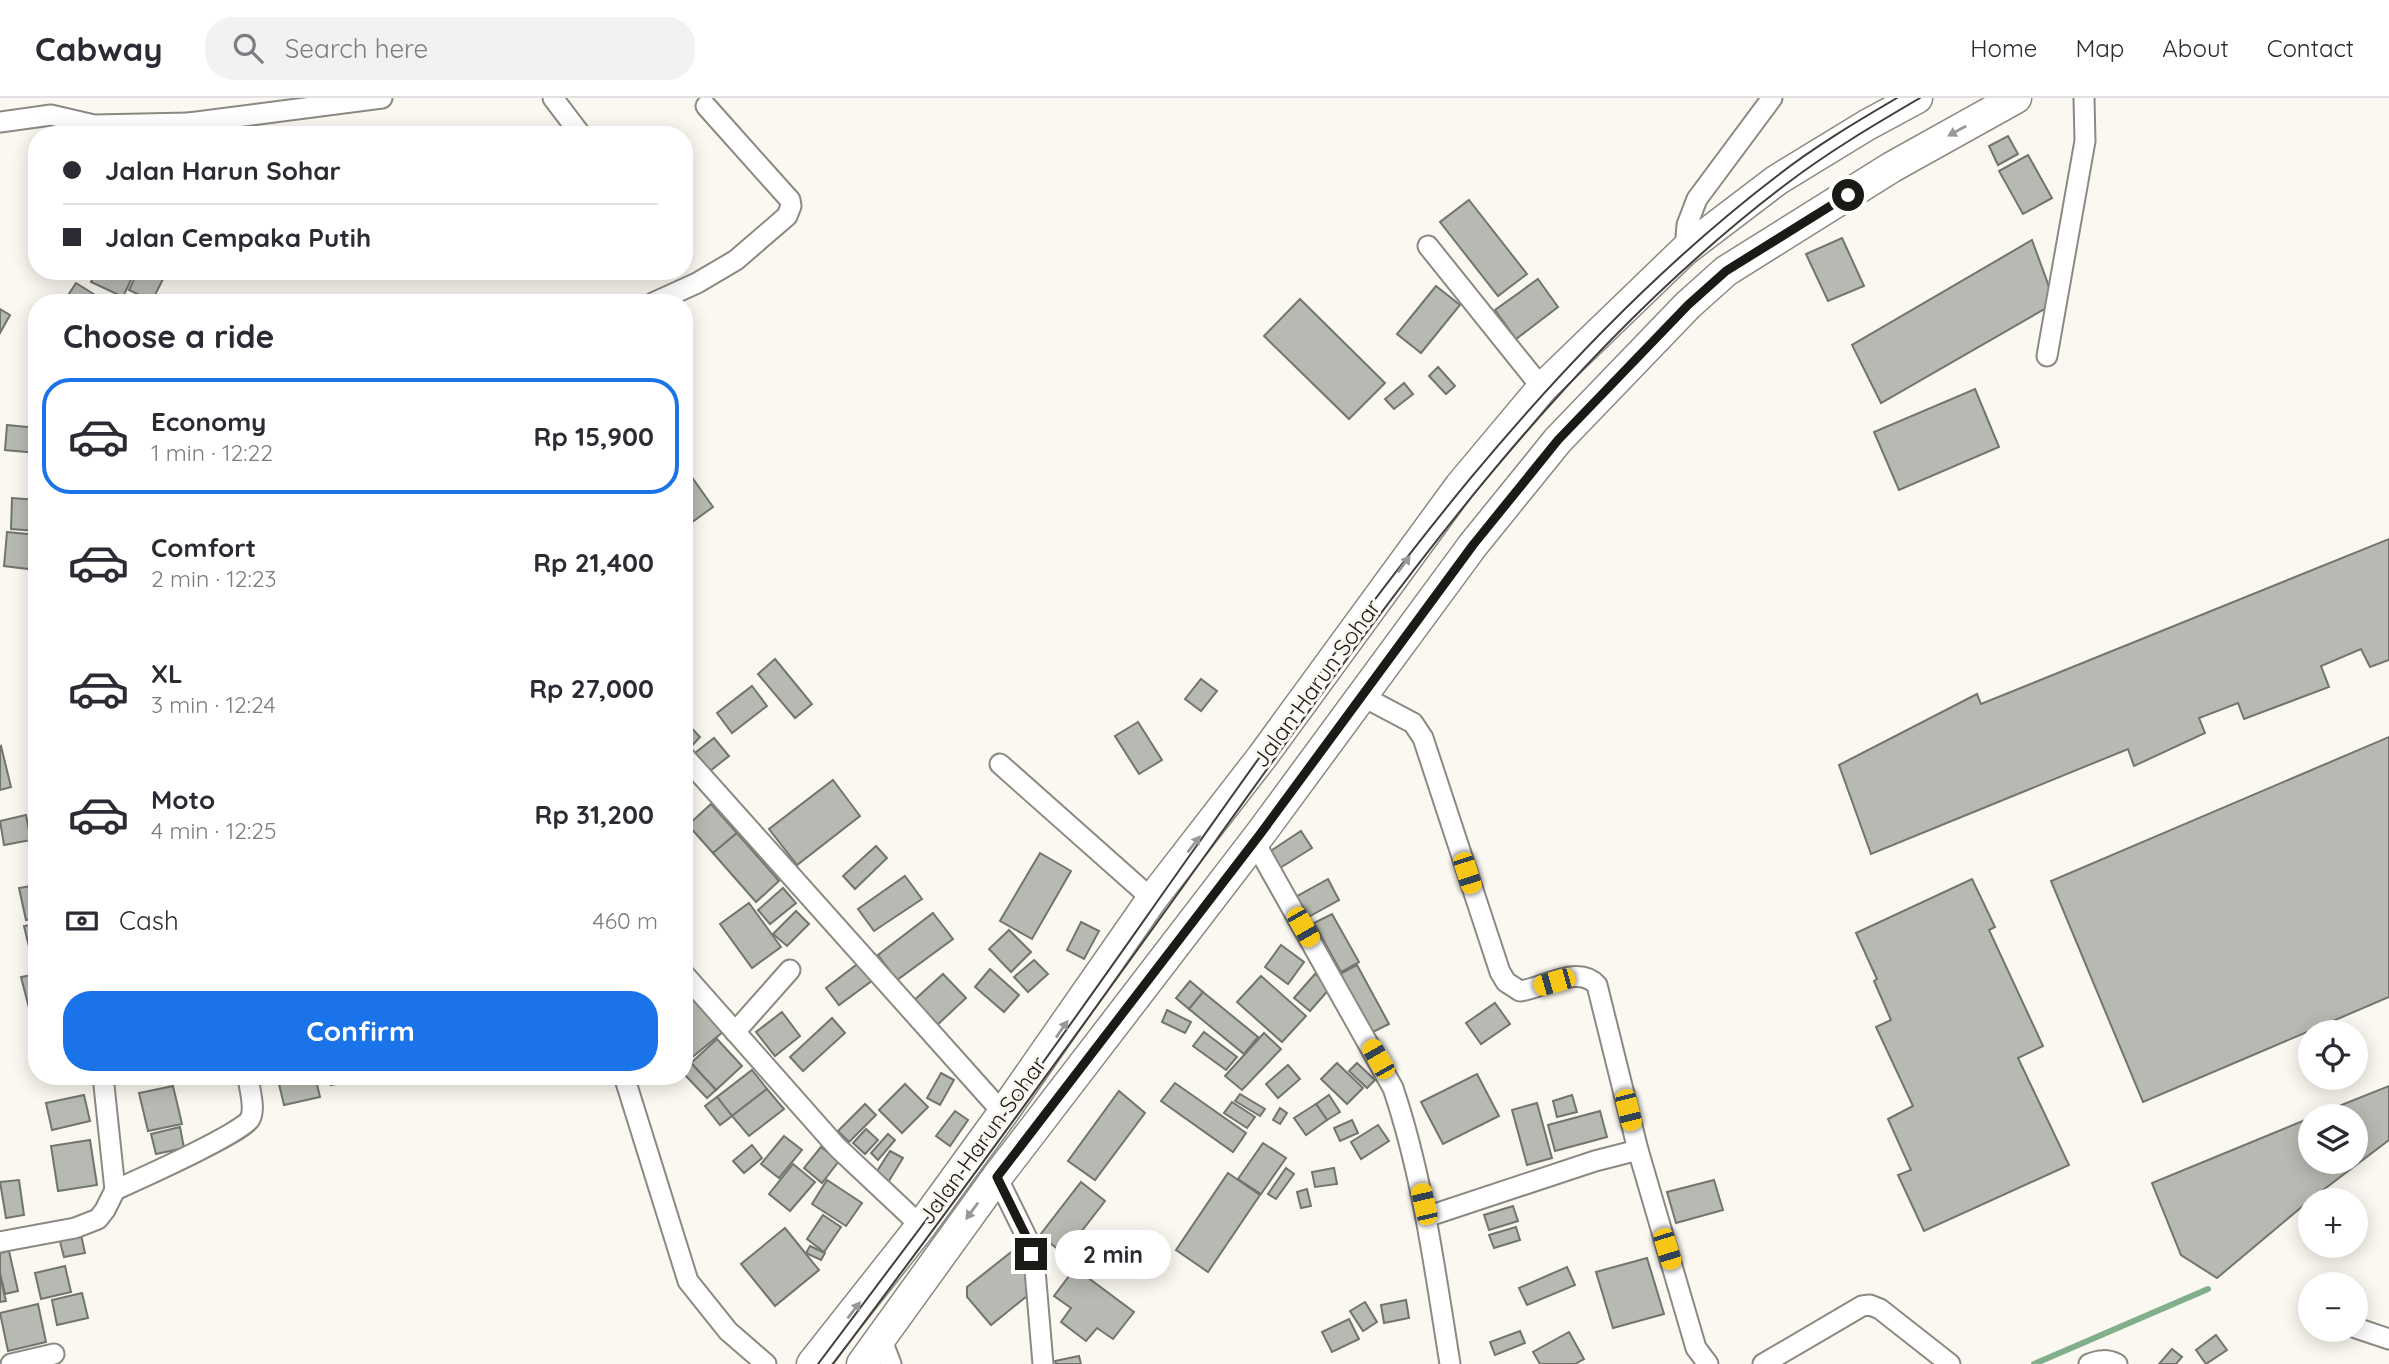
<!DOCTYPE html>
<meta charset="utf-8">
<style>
:root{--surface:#fff;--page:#f2f2f3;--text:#2b2b33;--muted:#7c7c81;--line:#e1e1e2;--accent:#1a73e8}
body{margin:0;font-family:Quicksand,sans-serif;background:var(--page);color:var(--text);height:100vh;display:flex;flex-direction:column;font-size:26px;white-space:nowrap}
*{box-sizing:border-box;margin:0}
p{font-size:23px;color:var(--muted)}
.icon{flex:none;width:38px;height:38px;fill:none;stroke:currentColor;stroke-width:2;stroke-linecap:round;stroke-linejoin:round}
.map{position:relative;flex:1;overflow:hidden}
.sheet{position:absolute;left:28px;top:196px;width:665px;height:791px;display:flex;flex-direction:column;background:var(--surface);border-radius:28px;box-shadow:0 4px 18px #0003}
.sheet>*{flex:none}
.hud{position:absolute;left:28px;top:28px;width:665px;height:154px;border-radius:28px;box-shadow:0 4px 18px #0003;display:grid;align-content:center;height:154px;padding:0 35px;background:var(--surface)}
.tools{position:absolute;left:2298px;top:922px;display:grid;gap:14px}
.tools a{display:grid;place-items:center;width:70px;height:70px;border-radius:50%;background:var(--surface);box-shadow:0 4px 18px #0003;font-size:35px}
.end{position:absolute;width:32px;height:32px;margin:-16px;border:9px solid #1b1a17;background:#fff;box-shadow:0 0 0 4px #fff}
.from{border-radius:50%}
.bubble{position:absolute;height:49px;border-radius:24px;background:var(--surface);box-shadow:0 4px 18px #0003;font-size:23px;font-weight:800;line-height:49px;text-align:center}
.car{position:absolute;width:21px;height:42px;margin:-21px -10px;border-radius:9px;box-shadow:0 0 5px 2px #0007;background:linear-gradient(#f5c518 24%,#345 0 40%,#f5c518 0 76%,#345 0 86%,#f5c518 0)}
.hud b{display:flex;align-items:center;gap:24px;height:66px;font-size:26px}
.hud b+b{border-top:2px solid var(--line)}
.hud i{width:18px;height:18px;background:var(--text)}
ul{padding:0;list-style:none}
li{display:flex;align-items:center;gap:21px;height:116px;margin:0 14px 10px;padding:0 21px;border:4px solid transparent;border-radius:28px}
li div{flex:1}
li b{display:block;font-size:26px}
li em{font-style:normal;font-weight:800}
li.current{border-color:var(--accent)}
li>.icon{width:63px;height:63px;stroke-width:1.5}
h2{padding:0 35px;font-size:32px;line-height:84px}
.pay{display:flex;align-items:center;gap:18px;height:77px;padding:0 35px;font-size:26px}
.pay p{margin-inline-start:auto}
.button{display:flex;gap:14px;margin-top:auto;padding:14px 35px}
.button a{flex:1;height:80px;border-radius:28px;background:var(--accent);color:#fff;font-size:28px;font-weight:800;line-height:80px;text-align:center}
header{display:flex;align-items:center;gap:42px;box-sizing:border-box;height:98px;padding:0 35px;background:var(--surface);border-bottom:2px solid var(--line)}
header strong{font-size:33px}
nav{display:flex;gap:38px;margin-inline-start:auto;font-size:24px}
.search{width:490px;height:63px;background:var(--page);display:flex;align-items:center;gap:18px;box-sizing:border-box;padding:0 24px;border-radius:28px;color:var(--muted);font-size:26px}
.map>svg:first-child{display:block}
</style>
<header>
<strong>Cabway</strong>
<div class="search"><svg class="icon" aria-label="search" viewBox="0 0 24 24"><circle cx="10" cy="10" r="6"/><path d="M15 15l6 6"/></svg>Search here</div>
<nav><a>Home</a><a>Map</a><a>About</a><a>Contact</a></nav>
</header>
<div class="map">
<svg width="2389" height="1266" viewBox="0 0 2389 1266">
<rect width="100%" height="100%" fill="#faf8f0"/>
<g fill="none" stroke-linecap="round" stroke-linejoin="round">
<polyline stroke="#81af8c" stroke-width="6" points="2034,1266 2208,1191"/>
</g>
<g fill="#b7bab2" stroke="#72756e" stroke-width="2">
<polygon points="2008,38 2018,56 1998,67 1989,48"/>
<polygon points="2028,57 2052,100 2023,116 1999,73"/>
<polygon points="1469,102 1527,176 1498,198 1440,124"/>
<polygon points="1842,140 1864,188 1828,203 1806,156"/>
<polygon points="2032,142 2055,205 1881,305 1852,247"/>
<polygon points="96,173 135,173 123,199 91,184"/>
<polygon points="138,173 167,173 152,203 129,192"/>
<polygon points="1538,181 1558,209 1516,241 1495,212"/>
<polygon points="76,185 108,205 63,205"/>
<polygon points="1436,188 1460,207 1421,255 1397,236"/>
<polygon points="1300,201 1385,285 1349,321 1264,238"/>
<polygon points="0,211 10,217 0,235"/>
<polygon points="1438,269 1455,288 1446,296 1429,278"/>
<polygon points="1404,285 1413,296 1394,311 1385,301"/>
<polygon points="1975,291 1999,349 1899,392 1874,334"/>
<polygon points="7,327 37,330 37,355 5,352"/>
<polygon points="691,378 713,409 684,430 684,383"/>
<polygon points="12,400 37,402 37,433 11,431"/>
<polygon points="7,434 37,437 37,472 4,468"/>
<polygon points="2389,441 2389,562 2370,569 2361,551 2321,568 2329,589 2244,621 2238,605 2199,620 2205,635 2134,668 2128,651 1871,756 1839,667 1977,596 1981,606"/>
<polygon points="775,561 812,606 795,620 758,576"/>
<polygon points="1201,581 1217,593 1201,613 1185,601"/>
<polygon points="752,588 767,608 732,635 717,615"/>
<polygon points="684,622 700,639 687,653 684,650"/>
<polygon points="1138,624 1162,662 1139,676 1115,638"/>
<polygon points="2389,639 2389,899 2143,1004 2051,783"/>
<polygon points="714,640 729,658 710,673 695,655"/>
<polygon points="1,648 11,689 0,692 0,649"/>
<polygon points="833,682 860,718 797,767 769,731"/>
<polygon points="711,706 737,735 713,755 688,727"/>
<polygon points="26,717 31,742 4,747 0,723"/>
<polygon points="1301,733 1312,750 1280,770 1269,754"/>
<polygon points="737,735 779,783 756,804 713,755"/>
<polygon points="876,748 887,760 855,791 843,778"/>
<polygon points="1040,755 1071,773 1032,841 1000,823"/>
<polygon points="905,778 922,801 874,833 858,811"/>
<polygon points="1328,781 1339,802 1303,822 1292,801"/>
<polygon points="1972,781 1995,829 1989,832 2043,948 2018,960 2069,1067 1924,1133 1898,1077 1911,1072 1888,1021 1913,1008 1876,929 1891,922 1874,883 1877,881 1856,835"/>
<polygon points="37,787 37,820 26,822 19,790"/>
<polygon points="783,790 796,805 770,826 758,812"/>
<polygon points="749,805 781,849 752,870 720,826"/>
<polygon points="796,813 809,826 787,848 773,836"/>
<polygon points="933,815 953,841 897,882 878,857"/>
<polygon points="1332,816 1359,864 1341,874 1314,825"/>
<polygon points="1081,824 1099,833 1084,861 1067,852"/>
<polygon points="37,826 37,860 32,861 24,828"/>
<polygon points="1009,832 1031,854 1011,874 989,851"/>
<polygon points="1281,847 1304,864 1288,886 1265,869"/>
<polygon points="1034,862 1048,876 1028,894 1014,879"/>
<polygon points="860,864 873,882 839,907 826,890"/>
<polygon points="1357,867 1389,926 1371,935 1338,877"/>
<polygon points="990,871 1019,897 1004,914 975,889"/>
<polygon points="37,876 37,909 29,910 21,879"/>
<polygon points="943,876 966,900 935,929 912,904"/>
<polygon points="1315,876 1331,889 1310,913 1294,900"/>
<polygon points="1261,878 1306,918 1282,944 1237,904"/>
<polygon points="1190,883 1203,894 1189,911 1176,900"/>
<polygon points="1203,894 1258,939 1244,956 1189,911"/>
<polygon points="696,899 724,933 684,966 684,909"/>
<polygon points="1495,905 1510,926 1481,946 1466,925"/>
<polygon points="1167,912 1191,924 1185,935 1162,924"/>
<polygon points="782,914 800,938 775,958 756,934"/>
<polygon points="37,915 37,944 30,916"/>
<polygon points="832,920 845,935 803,973 790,959"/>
<polygon points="1204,934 1237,959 1226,972 1193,948"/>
<polygon points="1264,935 1281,951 1242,992 1225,978"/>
<polygon points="717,941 742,968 716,992 691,965"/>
<polygon points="691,965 716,992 707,1000 684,976 684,971"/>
<polygon points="1337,965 1363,990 1347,1006 1321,981"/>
<polygon points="1357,965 1375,982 1367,990 1349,973"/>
<polygon points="1288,967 1300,981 1278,1000 1266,986"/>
<polygon points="752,972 767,991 732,1018 717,999"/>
<polygon points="941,975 954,982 940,1007 927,1000"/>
<polygon points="1477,976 1499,1018 1443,1046 1421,1004"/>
<polygon points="122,978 152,978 124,984"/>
<polygon points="293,978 315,978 320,999 284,1007 278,982"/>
<polygon points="329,978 365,978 365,980 331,987"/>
<polygon points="1175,985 1246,1035 1233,1054 1161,1003"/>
<polygon points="905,986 928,1009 902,1035 879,1012"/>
<polygon points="173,988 182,1026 148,1033 139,995"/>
<polygon points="2389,988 2389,1042 2310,1102 2217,1180 2181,1157 2152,1085 2310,1020 2310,1064 2356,1064 2356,1018 2314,1018"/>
<polygon points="767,991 784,1011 749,1038 732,1018"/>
<polygon points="1119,993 1145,1015 1095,1082 1068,1063"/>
<polygon points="1240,996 1265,1011 1260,1018 1235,1003"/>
<polygon points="84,997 90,1023 52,1032 46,1005"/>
<polygon points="1329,997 1340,1014 1327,1022 1316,1006"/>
<polygon points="1572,997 1577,1014 1557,1019 1553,1003"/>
<polygon points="717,999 732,1018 720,1027 705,1008"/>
<polygon points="1232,1004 1255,1019 1247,1030 1224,1015"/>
<polygon points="1537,1005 1552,1060 1527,1067 1512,1012"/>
<polygon points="865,1006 876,1017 849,1044 838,1033"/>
<polygon points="1316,1006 1327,1022 1306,1037 1294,1020"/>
<polygon points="1280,1010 1287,1015 1280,1026 1273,1022"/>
<polygon points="955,1013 968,1022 950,1048 936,1038"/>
<polygon points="1600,1013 1607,1039 1555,1053 1548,1027"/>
<polygon points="1352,1022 1358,1035 1340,1043 1334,1030"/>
<polygon points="1378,1027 1389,1043 1361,1061 1351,1044"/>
<polygon points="180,1029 184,1050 156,1056 151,1036"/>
<polygon points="866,1031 878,1042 865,1056 853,1045"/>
<polygon points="888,1036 895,1042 878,1062 871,1055"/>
<polygon points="784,1038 802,1052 779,1080 761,1066"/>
<polygon points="90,1042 97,1087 58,1093 51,1048"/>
<polygon points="1263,1045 1286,1060 1261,1096 1238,1081"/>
<polygon points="752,1047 762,1060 744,1075 733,1063"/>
<polygon points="821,1049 839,1063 822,1085 804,1070"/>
<polygon points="890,1053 903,1060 887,1086 874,1078"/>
<polygon points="793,1066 815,1084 790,1113 769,1096"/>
<polygon points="1286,1070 1294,1076 1276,1101 1268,1096"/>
<polygon points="1334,1070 1337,1086 1315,1089 1312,1074"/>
<polygon points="1228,1075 1260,1097 1208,1174 1176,1152"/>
<polygon points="19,1082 24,1117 6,1120 0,1084"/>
<polygon points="827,1082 862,1105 846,1128 812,1106"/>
<polygon points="1714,1082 1723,1112 1676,1125 1667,1094"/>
<polygon points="1081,1084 1105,1103 1064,1156 1040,1137"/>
<polygon points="1307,1091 1311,1108 1301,1110 1297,1094"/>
<polygon points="1513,1108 1518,1123 1489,1132 1484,1117"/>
<polygon points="823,1117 841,1129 824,1154 807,1141"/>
<polygon points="1516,1129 1520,1142 1494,1150 1489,1137"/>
<polygon points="785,1130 819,1172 775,1208 741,1166"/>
<polygon points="80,1132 85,1155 64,1159 58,1136"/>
<polygon points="810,1148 825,1155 821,1162 806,1155"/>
<polygon points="1015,1151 1025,1169 1027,1198 991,1227 967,1199 967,1189"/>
<polygon points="9,1153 18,1193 5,1196 0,1175 0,1155"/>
<polygon points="1647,1160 1664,1216 1613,1230 1596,1174"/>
<polygon points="65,1168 71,1194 41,1201 35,1175"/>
<polygon points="1567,1169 1575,1187 1527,1207 1519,1190"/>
<polygon points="1075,1170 1134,1214 1113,1241 1097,1230 1086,1243 1061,1224 1071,1210 1054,1198"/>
<polygon points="0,1179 6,1203 0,1204"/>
<polygon points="82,1195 88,1220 57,1227 52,1202"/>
<polygon points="1406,1202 1409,1220 1384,1225 1381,1207"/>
<polygon points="1365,1204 1377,1224 1363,1233 1350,1213"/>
<polygon points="38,1206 46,1244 8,1253 0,1215"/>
<polygon points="1349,1221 1359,1241 1332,1254 1322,1234"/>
<polygon points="1520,1233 1525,1245 1495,1257 1490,1244"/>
<polygon points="1569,1234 1584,1261 1575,1266 1540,1266 1533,1254"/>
<polygon points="2216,1237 2227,1252 2206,1266 2196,1252"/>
<polygon points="2172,1251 2182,1259 2176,1266 2159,1266"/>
<polygon points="1079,1258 1081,1266 1056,1266 1055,1263"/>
</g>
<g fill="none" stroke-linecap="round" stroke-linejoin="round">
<defs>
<g id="minor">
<polyline points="553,0 581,37"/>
<polyline points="0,24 51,17 94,27 189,25 194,29 198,37"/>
<polyline points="189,25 382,0"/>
<polyline points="1428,148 1542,290"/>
<polyline points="1685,152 1687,127 1697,101 1772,0"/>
<polyline points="653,205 697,185 736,162 787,118 791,108 790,102 706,8"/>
<polyline points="2047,258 2085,43 2084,0"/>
<path d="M 1362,598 L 1413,625 L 1423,640 L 1500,874 L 1506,884 L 1520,893 C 1544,890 1578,866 1597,887 L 1638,1052 L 1696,1250 L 1708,1266"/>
<polyline points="684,658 1003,1015"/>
<polyline points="1000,666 1152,801"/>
<path d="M 1254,743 L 1393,990 C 1423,1079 1435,1173 1450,1266"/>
<polyline points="684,876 837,1049 921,1128"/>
<polyline points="735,934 790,872"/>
<polyline points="624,978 688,1183 728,1233 766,1266"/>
<polyline points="997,1079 1027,1140 1035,1172 1043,1266"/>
<path d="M 115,1092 C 135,1083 243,1035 250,1021 C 256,1010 249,991 248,978"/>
<polyline points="1426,1119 1595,1063 1638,1052"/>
<polyline points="0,1144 75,1130 98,1121 105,1112 115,1092 103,978"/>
<polyline points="2356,1230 2389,1241"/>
<polyline points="881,1240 891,1266"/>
<polyline points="11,1266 54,1256"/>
<polyline points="1763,1266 1862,1208 1870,1207 1880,1211 1950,1266"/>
<path d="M 2089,1266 C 2099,1262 2107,1261 2117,1266"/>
</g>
<g id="highway">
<polyline points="812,1266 921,1128 1003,1015 1152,801 1262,659 1460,388 1542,290 1685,152 1777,82 1867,27 1917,0"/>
<polyline points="862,1266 997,1079 1261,735 1473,447 1558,342 1688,207 1726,173 1892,69 2016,0"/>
</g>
</defs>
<use href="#minor" stroke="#8b8982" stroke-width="23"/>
<use href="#highway" stroke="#8b8982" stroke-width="33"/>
<use href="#minor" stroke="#fff" stroke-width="19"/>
<use href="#highway" stroke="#fff" stroke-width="30"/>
<g stroke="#403f3b" stroke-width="2">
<path d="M 818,1266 C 875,1190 933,1114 990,1037 C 1060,943 1127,846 1195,750 C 1367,508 1539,260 1777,78 C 1814,49 1856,24 1897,0"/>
<path d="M 833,1266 C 963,1093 1091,917 1217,741 C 1386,506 1552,264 1785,87 C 1828,54 1874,27 1920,0"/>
</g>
</g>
<defs><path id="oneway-solid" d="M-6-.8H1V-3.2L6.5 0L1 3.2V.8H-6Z" transform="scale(1.75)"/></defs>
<g fill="#989897">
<use href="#oneway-solid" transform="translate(1957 33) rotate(151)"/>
<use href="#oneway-solid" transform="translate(1404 466) rotate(-54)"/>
<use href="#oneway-solid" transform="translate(1194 746) rotate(-52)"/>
<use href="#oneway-solid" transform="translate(1062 931) rotate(-55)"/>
<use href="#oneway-solid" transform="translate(972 1113) rotate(126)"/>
<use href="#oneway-solid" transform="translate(854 1212) rotate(-52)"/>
</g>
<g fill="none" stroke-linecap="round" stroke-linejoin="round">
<polyline stroke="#1b1a17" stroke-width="9" points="1031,1156 1027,1140 997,1079 1261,735 1473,447 1558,342 1688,207 1726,173 1848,97"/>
</g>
<g text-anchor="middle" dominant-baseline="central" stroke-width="6" stroke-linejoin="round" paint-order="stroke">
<g font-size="23" fill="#1b1a17" stroke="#faf8f0">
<text transform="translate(1316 585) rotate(-54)">Jalan Harun Sohar</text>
<text transform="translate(982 1042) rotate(-54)">Jalan Harun Sohar</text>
</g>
</g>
</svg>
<div class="tools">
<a><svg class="icon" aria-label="locate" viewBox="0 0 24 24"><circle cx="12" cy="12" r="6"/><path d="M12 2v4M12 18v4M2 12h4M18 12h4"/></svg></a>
<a><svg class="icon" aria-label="layers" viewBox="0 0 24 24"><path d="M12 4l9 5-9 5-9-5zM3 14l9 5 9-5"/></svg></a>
<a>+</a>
<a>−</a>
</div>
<i class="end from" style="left:1848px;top:97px"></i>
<i class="end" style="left:1031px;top:1156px"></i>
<div class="bubble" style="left:1055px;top:1132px;width:116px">2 min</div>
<i class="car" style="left:1467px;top:775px;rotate:162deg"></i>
<i class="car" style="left:1303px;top:829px;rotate:150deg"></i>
<i class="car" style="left:1554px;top:884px;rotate:254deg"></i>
<i class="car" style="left:1378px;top:961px;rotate:330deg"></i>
<i class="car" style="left:1628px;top:1012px;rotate:166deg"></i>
<i class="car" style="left:1424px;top:1106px;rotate:347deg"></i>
<i class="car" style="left:1667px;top:1151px;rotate:163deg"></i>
<div class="hud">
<b><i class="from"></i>Jalan Harun Sohar</b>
<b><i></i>Jalan Cempaka Putih</b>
</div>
<section class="sheet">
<h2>Choose a ride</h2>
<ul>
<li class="current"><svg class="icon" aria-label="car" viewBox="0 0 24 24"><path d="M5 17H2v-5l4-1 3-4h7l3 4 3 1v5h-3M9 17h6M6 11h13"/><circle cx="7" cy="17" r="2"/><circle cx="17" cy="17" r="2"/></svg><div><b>Economy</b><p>1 min · 12:22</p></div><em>Rp 15,900</em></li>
<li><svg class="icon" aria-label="car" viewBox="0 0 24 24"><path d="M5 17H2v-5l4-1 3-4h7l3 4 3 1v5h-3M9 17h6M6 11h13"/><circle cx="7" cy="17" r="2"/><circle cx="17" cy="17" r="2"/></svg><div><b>Comfort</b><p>2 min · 12:23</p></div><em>Rp 21,400</em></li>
<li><svg class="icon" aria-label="car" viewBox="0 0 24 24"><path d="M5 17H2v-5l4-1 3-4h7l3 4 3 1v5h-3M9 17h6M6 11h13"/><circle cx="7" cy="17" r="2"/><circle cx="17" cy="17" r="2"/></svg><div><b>XL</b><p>3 min · 12:24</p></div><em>Rp 27,000</em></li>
<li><svg class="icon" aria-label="car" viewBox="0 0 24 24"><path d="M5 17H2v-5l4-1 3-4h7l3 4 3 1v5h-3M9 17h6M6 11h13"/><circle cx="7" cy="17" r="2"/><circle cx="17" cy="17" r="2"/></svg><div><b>Moto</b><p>4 min · 12:25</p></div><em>Rp 31,200</em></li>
</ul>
<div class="pay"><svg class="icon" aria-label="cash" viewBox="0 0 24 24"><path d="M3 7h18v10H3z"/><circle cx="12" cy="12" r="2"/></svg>Cash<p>460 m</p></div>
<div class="button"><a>Confirm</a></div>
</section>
</div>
